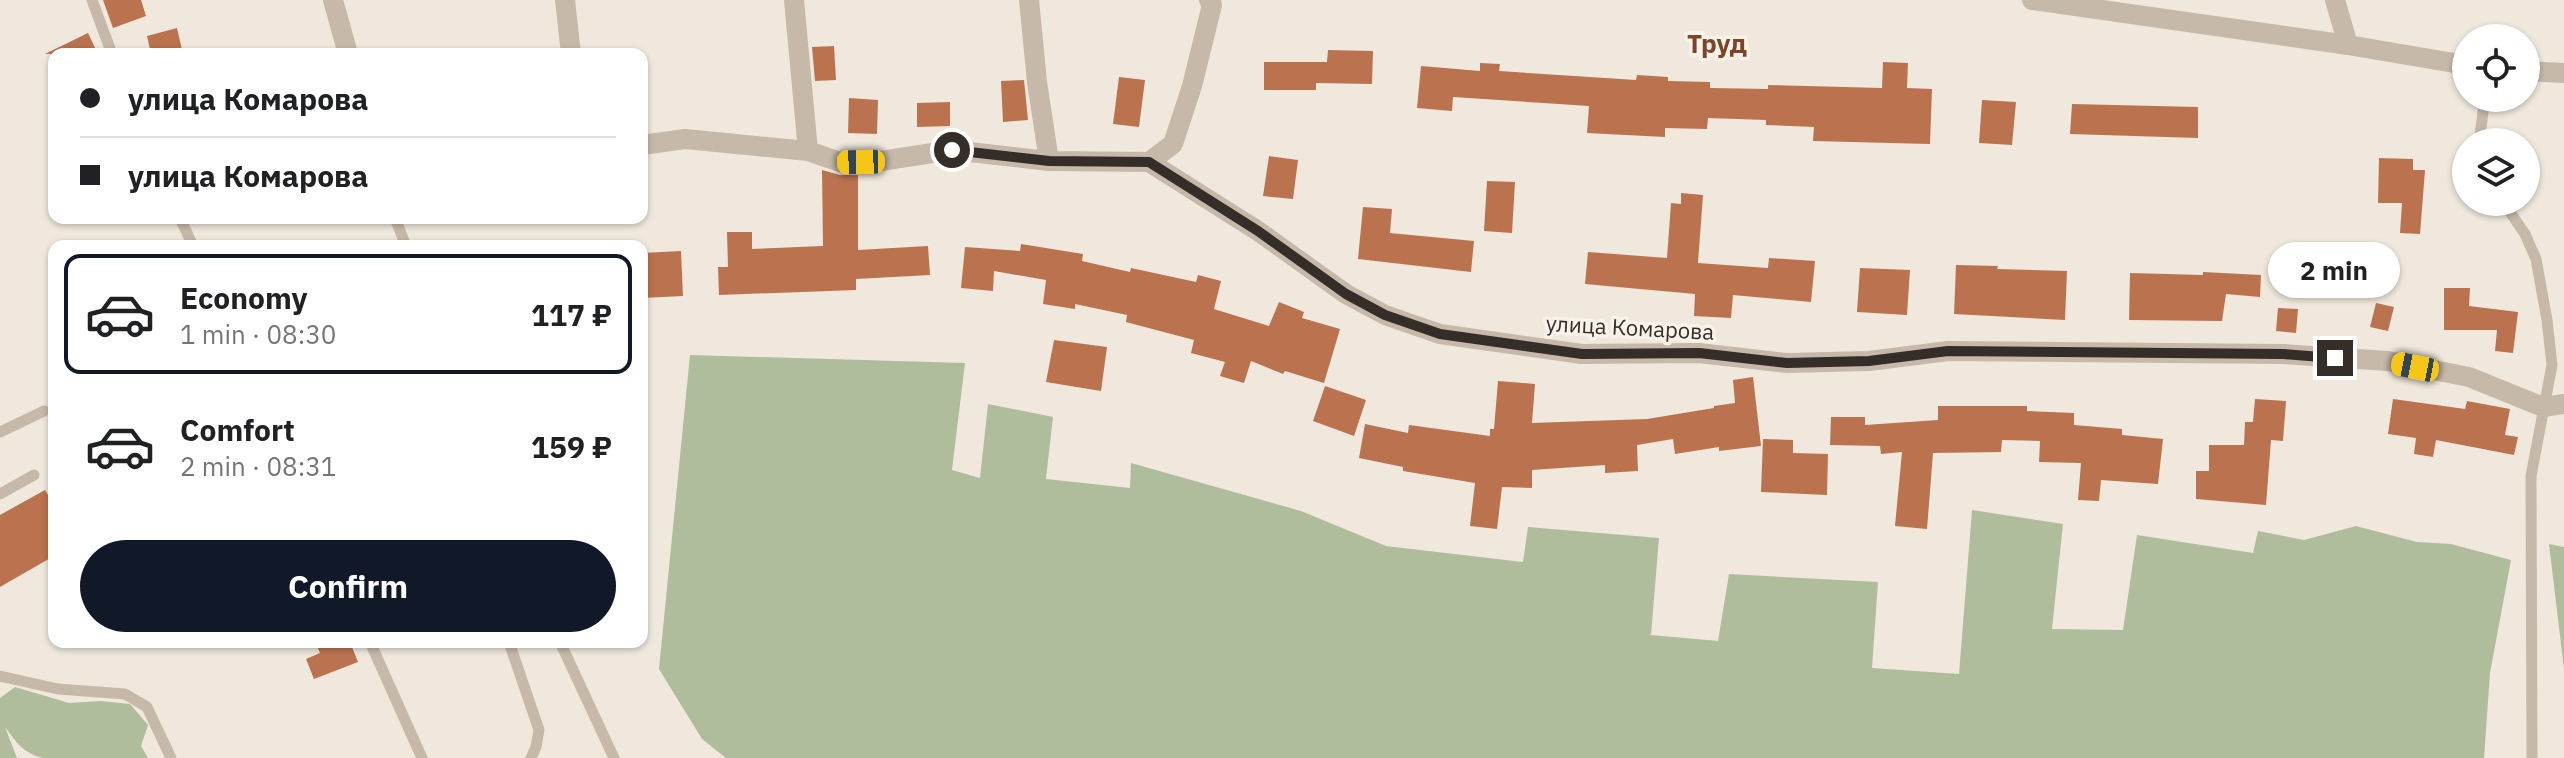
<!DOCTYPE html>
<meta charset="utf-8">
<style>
:root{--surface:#fff;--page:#f2f2f2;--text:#202124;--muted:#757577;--line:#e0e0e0;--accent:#111827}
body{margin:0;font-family:"IBM Plex Sans",sans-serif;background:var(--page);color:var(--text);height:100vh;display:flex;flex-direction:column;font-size:30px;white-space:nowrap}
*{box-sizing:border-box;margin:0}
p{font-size:26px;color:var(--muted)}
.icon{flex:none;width:44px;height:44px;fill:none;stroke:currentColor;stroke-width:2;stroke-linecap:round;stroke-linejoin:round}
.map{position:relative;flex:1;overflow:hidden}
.panel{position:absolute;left:48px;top:240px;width:600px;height:408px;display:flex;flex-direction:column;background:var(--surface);border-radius:16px;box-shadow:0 2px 6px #0004}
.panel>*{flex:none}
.top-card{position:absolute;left:48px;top:48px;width:600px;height:176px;border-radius:16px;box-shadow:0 2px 6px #0004;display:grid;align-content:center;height:176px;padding:0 32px;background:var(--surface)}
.tools{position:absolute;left:2452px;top:24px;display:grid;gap:16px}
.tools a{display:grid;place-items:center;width:88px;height:88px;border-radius:50%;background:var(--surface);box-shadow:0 2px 6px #0004;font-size:40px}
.end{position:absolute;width:36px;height:36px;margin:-18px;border:10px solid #342d28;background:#fff;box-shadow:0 0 0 4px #fff}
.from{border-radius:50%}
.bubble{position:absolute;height:56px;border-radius:28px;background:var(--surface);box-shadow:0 2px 6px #0004;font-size:26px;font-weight:700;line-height:56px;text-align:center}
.car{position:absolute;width:24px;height:48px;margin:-24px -12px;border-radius:10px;box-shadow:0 0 6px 2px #0007;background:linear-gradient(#f5c518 24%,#345 0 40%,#f5c518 0 76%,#345 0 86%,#f5c518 0)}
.top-card b{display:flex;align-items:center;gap:28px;height:76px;font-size:30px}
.top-card b+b{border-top:2px solid var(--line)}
.top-card i{width:20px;height:20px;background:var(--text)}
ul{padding:14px 0 0;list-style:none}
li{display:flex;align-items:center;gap:24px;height:120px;margin:0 16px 12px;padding:0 16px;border:4px solid transparent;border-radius:16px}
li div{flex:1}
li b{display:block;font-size:30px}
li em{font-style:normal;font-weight:700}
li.selected{border-color:var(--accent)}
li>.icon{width:72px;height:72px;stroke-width:1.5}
.cta{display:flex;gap:16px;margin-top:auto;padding:16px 32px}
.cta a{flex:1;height:92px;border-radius:48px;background:var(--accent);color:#fff;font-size:32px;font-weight:700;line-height:92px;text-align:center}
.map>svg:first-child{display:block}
</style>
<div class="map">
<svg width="2564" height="758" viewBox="0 0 2564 758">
<rect width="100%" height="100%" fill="#f0e8dc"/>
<g fill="#b0bd9d">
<polygon points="690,355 965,363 952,470 980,478 988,404 1053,417 1046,479 1130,488 1131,463 1301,511 1386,546 1523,562 1528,527 1659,538 1651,635 1718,641 1729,574 1878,582 1872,668 1959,674 1972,510 2063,524 2052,629 2123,630 2137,535 2253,553 2258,531 2304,540 2356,526 2417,542 2451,544 2511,560 2490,673 2484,758 726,758 702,739 659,669"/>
<polygon points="2549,544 2564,547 2564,669"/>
<path d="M 15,687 L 69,703 L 101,701 L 130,704 L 148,725 L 141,746 L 148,758 L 43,758 C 23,753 17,743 5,727 L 17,758 L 0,758 L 0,698 Z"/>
</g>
<g fill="#bb734f">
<polygon points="103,0 141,0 146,16 113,28"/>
<polygon points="177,28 183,54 151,54 147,36"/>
<polygon points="88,33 98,54 45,54"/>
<polygon points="834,46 836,80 815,81 812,47"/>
<polygon points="1328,50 1373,51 1372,84 1316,83 1316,90 1264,90 1264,62 1327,62"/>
<polygon points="1883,62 1908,63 1907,88 1932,89 1930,144 1813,141 1814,127 1766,125 1766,120 1708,118 1707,129 1665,128 1665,137 1587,133 1589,106 1453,97 1452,111 1417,108 1421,66 1480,71 1480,63 1500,64 1499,71 1636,80 1637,75 1668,77 1668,81 1710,82 1710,88 1768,89 1768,85 1882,88"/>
<polygon points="1119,77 1145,80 1139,127 1113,124"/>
<polygon points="1024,80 1028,120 1003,122 1001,81"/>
<polygon points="849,98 878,100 877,134 848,133"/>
<polygon points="1982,100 2016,102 2012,145 1979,143"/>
<polygon points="950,102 950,126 917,127 917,103"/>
<polygon points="2072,104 2198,107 2198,138 2070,134"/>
<polygon points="1269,156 1298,160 1293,199 1263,196"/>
<polygon points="2379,158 2413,159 2413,170 2425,170 2420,234 2400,233 2402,203 2378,203"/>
<polygon points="822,170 840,175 858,175 858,250 928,246 930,275 856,279 856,290 719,295 718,267 728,267 727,232 752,232 752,249 823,246"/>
<polygon points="1487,181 1515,182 1512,233 1484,231"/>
<polygon points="1681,193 1703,195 1698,263 1768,268 1769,258 1815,261 1811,302 1733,295 1731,318 1694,316 1695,294 1585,284 1588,252 1667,258 1671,203 1681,204"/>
<polygon points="1363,207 1392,209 1390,233 1474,241 1471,272 1358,259"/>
<polygon points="1021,244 1083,254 1082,261 1130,272 1131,268 1196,282 1198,275 1221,281 1214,309 1269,326 1279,302 1304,312 1302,318 1340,329 1324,383 1285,371 1283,374 1251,361 1244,383 1220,376 1225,362 1191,353 1194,340 1126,322 1127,315 1075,304 1075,309 1043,304 1046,280 994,271 993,291 961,288 965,247 1020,251"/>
<polygon points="681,251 683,296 642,298 642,253"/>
<polygon points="1956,265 1998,266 1997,269 2067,271 2065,320 1954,314"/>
<polygon points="1860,268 1910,270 1907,315 1857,312"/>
<polygon points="2203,272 2261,275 2260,297 2226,294 2222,321 2129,320 2130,273 2203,275"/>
<polygon points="2444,288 2470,288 2469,306 2518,312 2513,353 2495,351 2497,330 2444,330"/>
<polygon points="2376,303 2394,307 2388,331 2370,327"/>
<polygon points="2278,308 2298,309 2296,333 2276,331"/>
<polygon points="1054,340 1107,347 1101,391 1046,382"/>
<polygon points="1753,377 1761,446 1719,451 1719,447 1675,454 1673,439 1637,445 1638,471 1605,473 1605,465 1532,470 1532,488 1502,487 1497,529 1470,526 1475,483 1403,471 1403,467 1359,458 1365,424 1408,433 1409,425 1490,436 1490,429 1494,429 1498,381 1535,384 1532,423 1647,419 1714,408 1714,406 1735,403 1733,380"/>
<polygon points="1325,386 1366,400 1354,436 1313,421"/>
<polygon points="2255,399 2286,401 2283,441 2271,440 2266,505 2196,499 2196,471 2209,471 2209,445 2244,445 2245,422 2253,422"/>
<polygon points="2393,399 2465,409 2467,401 2510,409 2505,435 2518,437 2514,455 2436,440 2433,457 2414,454 2416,438 2388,434"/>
<polygon points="1938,406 2027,406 2027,411 2074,413 2074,425 2122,429 2122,435 2163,439 2158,484 2101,480 2099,501 2078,500 2081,463 2039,462 2040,441 2002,440 2001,452 1933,453 1927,529 1895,526 1902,452 1881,454 1880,446 1830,445 1831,417 1865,417 1865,425 1938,420"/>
<polygon points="1763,439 1793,440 1793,453 1828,454 1827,495 1761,492"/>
<polygon points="45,490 54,505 54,556 0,587 0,515"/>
<polygon points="315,642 350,642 358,662 314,679 306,659 320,653"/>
</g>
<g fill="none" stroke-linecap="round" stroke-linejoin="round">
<g stroke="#c6b9a9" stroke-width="11">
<polyline points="92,0 112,54"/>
<polyline points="2479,142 2485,98"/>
<polyline points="2503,202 2525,234 2536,259 2547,320 2552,365 2531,476 2532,758"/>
<polyline points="180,218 193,246"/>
<polyline points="395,218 406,246"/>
<polyline points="0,432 44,411"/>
<polyline points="0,494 34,475"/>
<polyline points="370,642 422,758"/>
<polyline points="509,642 539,730 536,747 531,758"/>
<polyline points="560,642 614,758"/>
<polyline points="0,676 58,689 125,694 147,707 171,758"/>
</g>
<g stroke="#c6b9a9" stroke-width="20">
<polyline points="333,0 348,54"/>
<polyline points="565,0 571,54"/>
<polyline points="794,0 808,151"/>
<polyline points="1029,0 1037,82 1049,161"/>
<polyline points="2032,0 2348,45 2466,65"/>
<polyline points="2335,0 2348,45"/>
<polyline points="2526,71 2564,73"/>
<polyline points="642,145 685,139 808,151 840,162 881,161 952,150 1049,161 1149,162 1258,231 1346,294 1385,315 1440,334 1582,354 1699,353 1787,363 1869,361 1948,351 2283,354 2388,361 2469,377 2543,407 2564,404"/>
<polyline points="1149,162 1173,144 1192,86 1212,5 1209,0"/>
</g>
</g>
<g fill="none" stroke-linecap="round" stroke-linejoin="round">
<polyline stroke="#342d28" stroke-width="10" points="952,150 1049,161 1149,162 1258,231 1346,294 1385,315 1440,334 1582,354 1699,353 1787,363 1869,361 1948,351 2283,354 2335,358"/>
</g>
<g text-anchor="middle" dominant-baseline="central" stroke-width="7" stroke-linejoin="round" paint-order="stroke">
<g font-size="22" fill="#342d28" stroke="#f8f2e8">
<text transform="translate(1630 327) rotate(3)">улица Комарова</text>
</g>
<g font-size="26" font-weight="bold" fill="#7c4429" stroke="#f8f2e8">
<text x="1717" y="43">Труд</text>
</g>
</g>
</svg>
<div class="tools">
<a><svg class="icon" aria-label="locate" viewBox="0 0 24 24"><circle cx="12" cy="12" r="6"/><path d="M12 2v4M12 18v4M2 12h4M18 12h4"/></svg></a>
<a><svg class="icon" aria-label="layers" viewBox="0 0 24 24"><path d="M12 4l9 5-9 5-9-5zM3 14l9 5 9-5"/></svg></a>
</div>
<i class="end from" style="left:952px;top:150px"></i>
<i class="end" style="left:2335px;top:358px"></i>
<div class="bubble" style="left:2268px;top:242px;width:132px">2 min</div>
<i class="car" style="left:861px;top:162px;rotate:269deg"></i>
<i class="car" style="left:2415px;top:367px;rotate:281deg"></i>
<div class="top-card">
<b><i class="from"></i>улица Комарова</b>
<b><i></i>улица Комарова</b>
</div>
<section class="panel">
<ul>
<li class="selected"><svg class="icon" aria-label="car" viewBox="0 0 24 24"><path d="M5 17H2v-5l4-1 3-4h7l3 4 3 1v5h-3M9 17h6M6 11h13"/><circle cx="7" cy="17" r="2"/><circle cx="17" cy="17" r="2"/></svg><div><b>Economy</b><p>1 min · 08:30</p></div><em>117 ₽</em></li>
<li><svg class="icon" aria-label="car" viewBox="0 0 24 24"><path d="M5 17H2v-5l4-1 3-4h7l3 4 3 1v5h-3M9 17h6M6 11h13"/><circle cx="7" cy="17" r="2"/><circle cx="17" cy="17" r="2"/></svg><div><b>Comfort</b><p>2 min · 08:31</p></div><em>159 ₽</em></li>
</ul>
<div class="cta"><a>Confirm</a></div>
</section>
</div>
